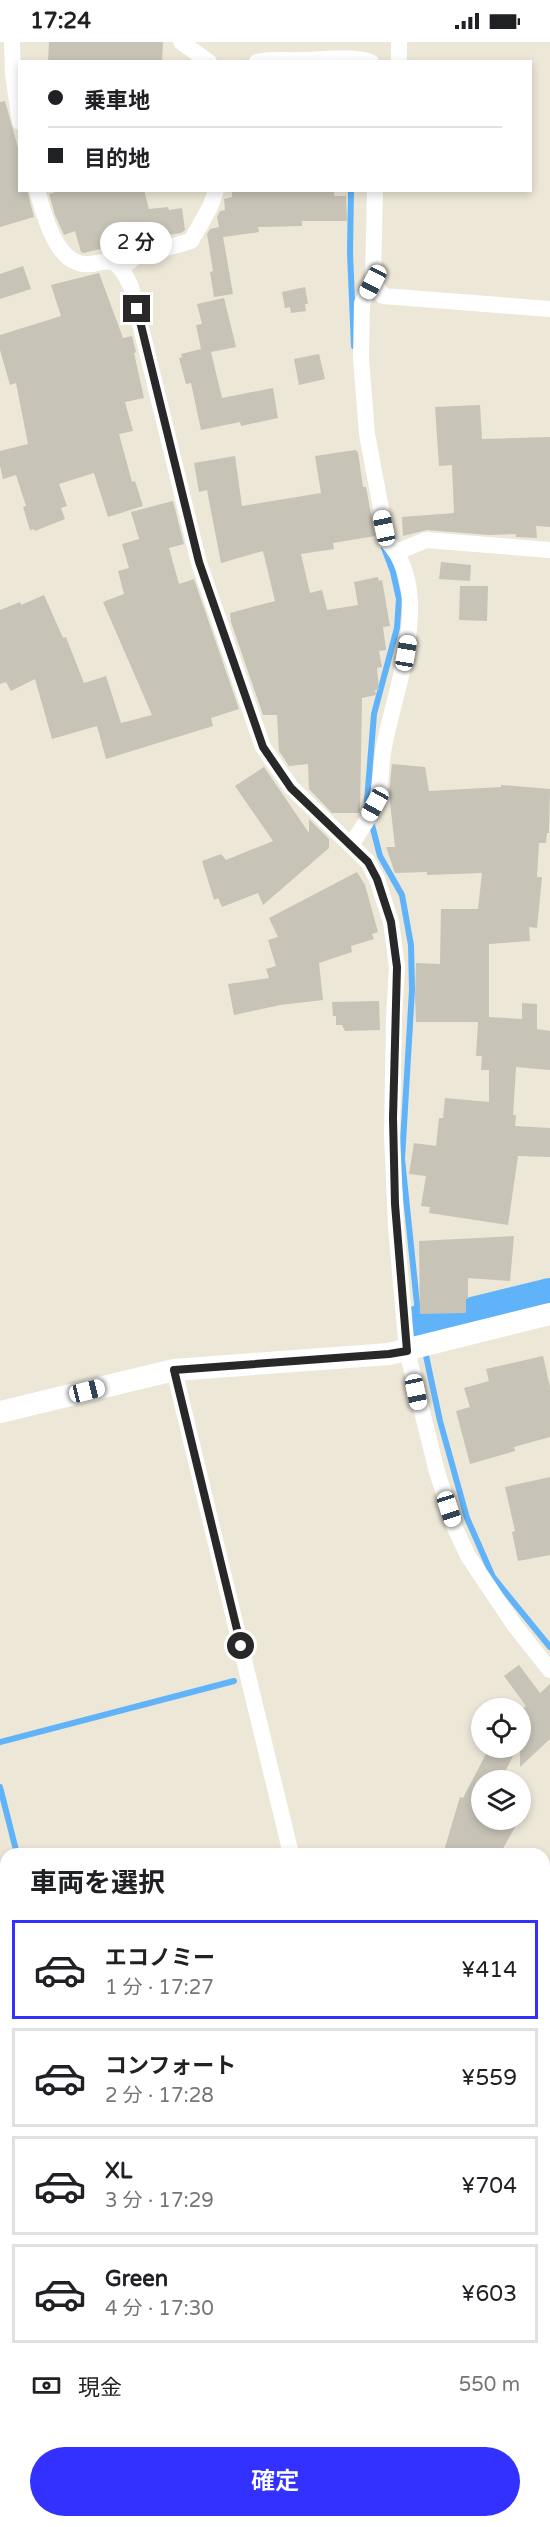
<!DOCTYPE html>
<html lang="ja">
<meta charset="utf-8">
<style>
:root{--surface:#fff;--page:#f2f2f2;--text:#202124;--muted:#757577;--line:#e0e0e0;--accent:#3231ff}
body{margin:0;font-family:"Varela Round","Noto Sans JP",sans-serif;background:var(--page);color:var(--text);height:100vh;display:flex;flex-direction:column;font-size:22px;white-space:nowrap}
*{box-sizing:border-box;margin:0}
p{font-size:20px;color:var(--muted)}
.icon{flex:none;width:33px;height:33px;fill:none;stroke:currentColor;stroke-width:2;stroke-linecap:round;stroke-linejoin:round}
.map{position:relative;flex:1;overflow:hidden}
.details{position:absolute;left:0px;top:1806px;width:550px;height:680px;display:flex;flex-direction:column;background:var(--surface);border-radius:18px 18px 0 0;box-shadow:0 3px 9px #0003}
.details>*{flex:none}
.guide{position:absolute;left:18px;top:18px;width:514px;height:132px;border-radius:0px;box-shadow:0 3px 9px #0003;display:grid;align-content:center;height:132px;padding:0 30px;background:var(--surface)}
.buttons{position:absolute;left:471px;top:1656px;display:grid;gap:12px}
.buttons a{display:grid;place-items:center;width:60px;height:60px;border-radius:50%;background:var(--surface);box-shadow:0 3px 9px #0003;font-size:30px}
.end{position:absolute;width:27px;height:27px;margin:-14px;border:8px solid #282828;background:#fff;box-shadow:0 0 0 3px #fff}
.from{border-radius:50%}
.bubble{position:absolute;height:42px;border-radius:21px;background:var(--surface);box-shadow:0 3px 9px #0003;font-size:20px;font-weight:600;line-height:42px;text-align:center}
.car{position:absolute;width:18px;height:36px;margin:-18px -9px;border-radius:8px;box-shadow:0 0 4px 2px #0007;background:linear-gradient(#fff 24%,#345 0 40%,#fff 0 76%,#345 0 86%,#fff 0)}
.guide b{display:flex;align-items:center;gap:21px;height:57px;font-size:22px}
.guide b+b{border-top:2px solid var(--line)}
.guide i{width:15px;height:15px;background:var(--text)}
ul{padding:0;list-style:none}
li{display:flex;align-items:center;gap:18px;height:99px;margin:0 12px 9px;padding:0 18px;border:3px solid var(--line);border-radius:0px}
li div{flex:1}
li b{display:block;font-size:22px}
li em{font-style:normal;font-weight:600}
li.active{border-color:var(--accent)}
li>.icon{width:54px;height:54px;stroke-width:1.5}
h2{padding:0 30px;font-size:27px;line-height:72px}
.pay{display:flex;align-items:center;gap:15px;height:66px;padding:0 30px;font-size:22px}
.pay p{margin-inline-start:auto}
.action{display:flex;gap:12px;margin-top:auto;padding:12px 30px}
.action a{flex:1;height:69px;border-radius:36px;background:var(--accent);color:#fff;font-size:24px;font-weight:600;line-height:69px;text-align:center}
.status{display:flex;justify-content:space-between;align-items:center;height:42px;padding:0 30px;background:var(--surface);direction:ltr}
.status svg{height:16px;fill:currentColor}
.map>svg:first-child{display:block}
</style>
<div class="status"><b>17:24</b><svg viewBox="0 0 49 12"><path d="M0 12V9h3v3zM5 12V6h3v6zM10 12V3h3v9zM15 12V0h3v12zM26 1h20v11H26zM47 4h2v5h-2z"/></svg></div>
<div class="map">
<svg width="550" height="2485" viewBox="0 0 550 2485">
<rect width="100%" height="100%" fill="#ece7d7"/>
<polygon fill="#b1f188" points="6,2313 6,2379 0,2377 0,2328"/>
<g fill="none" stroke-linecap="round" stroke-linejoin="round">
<g stroke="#60b3f9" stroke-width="6">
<polyline points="351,148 350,211 354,304"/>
<polyline points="369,769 367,759 374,672 397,586 399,557 393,530 384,506"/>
<polyline points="371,779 380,814 402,853 411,903 412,948 402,1117 419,1281 440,1379 467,1476 493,1535 550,1605"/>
<polyline points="0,1700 234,1639"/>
<polyline points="0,1745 17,1812"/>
<polyline points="544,1930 550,1904"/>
<polyline points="544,2142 550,2144"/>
</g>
<polyline stroke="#60b3f9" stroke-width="36" points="419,1281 432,1283 550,1254"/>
</g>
<g fill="#c7c3b7">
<polygon points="49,0 163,0 162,20 48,20"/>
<polygon points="5,59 20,113 20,148 27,148 34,175 0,185 0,60"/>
<polygon points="62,148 144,148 149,167 168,165 169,168 182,166 185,188 181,191 140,197 84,211 81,210 75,189 64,193 55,173 49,152"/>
<polygon points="232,148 334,148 334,154 346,154 347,179 302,179 302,184 258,185 259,190 223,195 233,252 214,255 210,230 213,229 207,192 210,187 219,185 217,175 220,169 225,168 224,157 232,155"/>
<polygon points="23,224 31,247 0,257 0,232"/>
<polygon points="99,231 123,296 132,294 136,310 134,311 144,356 125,360 133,389 119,392 132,440 135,439 143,464 108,475 94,431 59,442 67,464 61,466 65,477 35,489 34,487 30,488 23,465 26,464 16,433 3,437 0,424 0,409 28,402 16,341 10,343 0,308 0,293 61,274 51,243"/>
<polygon points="305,245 308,262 305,262 306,269 291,271 290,265 285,266 282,250"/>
<polygon points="224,256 236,305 211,310 222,356 273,346 278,376 241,384 240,380 201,388 191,341 186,342 179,316 182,315 181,312 201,307 196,283 202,282 197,262"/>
<polygon points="319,312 325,337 299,343 294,317"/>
<polygon points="480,363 482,397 550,395 550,485 536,484 537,496 516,495 516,492 489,493 427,488 403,494 402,475 454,471 452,423 439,424 435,365"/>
<polygon points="355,408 358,410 363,445 366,445 375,494 333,501 334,507 301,512 310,551 322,548 327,568 358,563 354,540 378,535 379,539 382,538 390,584 383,585 386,608 379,609 382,625 377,626 379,648 375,648 376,653 362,656 360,769 359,771 332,771 309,747 308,722 289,724 279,709 277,673 263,673 231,580 230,571 275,559 263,509 221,521 207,448 199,450 194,421 235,414 242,464 321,451 315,414"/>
<polygon points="173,459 184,502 169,506 179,542 194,537 239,667 211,676 213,684 106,717 97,684 52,697 35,637 11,649 6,640 0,642 0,568 20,560 21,563 44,553 63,596 66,595 84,641 106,634 121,681 152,673 103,560 124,552 118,529 129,526 122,502 139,497 131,470"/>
<polygon points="441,520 471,523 470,539 439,537"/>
<polygon points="460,544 488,544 487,579 459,578"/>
<polygon points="392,722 425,725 429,749 501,745 501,743 550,747 549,791 547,791 546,801 539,801 537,835 542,835 537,886 529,885 530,899 489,902 489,975 522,977 522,961 537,962 537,987 550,989 550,1028 516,1025 513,1073 516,1073 515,1084 550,1086 550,1115 518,1114 508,1183 429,1171 430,1165 421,1164 426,1134 409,1132 414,1101 436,1104 439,1076 443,1076 445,1056 489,1060 489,1028 481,1028 482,1014 476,1014 478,980 416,980 415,955 416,921 440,922 441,867 478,867 482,831 427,833 427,830 395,831 386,805 395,805 389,751"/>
<polygon points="264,725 309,791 309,777 329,797 329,806 263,863 258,851 222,865 218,856 214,858 202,819 221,812 226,818 273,799 235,744"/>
<polygon points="357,830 365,843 378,890 372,892 374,897 351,904 352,910 319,921 323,958 280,963 234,973 228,942 269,936 266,927 276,924 268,898 278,895 269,876"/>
<polygon points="379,959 380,988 345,989 342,983 336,983 336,974 333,974 332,960"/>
<polygon points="514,1194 510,1239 468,1236 468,1257 466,1257 466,1271 420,1272 419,1199"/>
<polygon points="543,1314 550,1345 550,1395 514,1405 515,1409 470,1422 456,1369 470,1365 464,1346 489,1339 486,1327"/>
<polygon points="550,1435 550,1513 518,1519 512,1490 515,1489 505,1445"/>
<polygon points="519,1623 540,1651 550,1642 550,1697 520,1725 520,1669 526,1664 504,1634"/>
<polygon points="489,1706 517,1706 502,1736 497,1733 494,1738 482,1738 482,1778 519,1778 500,1812 443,1812 460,1755 463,1756"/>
</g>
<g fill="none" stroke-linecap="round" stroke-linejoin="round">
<g stroke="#fff" stroke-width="16">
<polyline points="12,0 13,32 20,80"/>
<polyline points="181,0 209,20"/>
<polyline points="399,0 399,20"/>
<path d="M 257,20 C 272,16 285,19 300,18 C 323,18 349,13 371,20"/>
<path d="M 37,148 C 43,169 52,206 72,218 C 101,234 110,197 131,245 L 199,521 L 263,705 L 291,745 L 368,820 L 377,837 L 391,880 L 397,925 L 394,977 L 392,1092 L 396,1185 L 407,1309 L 437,1430 L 455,1486 L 468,1514 L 515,1584 L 550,1628"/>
<polyline points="375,148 373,240 383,254 550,267"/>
<polyline points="123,225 135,215 191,199 210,165 216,148"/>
<polyline points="397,510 426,498 550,508"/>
<path d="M 351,803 C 359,790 369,777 375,764 C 382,747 380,723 384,705 C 395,646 435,549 387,499 L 367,392 L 361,317 L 362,261 L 373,240"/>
<polyline points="174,1328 291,1812"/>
<polyline points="544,1895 550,1871"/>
<polyline points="489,2480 493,2485"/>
<polyline points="90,2485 93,2480"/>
</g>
<g stroke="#fff" stroke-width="22">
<polyline points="0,1370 174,1328 389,1312 550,1272"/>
<polyline points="0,2203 6,2206"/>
<polyline points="320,2480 321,2485"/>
</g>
</g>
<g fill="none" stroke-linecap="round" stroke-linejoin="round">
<polyline stroke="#282828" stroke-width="8" points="137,267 199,520 263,705 291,746 368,820 377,837 391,880 397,925 393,1076 395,1162 407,1309 389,1312 174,1328 241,1604"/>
</g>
</svg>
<div class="buttons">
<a><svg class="icon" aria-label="locate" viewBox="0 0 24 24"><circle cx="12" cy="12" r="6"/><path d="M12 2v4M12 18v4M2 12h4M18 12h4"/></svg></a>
<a><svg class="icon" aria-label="layers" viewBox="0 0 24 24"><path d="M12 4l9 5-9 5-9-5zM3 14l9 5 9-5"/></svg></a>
</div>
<i class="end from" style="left:241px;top:1604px"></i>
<i class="end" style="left:137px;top:267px"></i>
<div class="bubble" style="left:100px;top:180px;width:72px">2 分</div>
<i class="car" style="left:373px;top:240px;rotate:208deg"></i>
<i class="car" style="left:384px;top:486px;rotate:348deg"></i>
<i class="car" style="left:406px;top:611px;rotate:10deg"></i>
<i class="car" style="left:375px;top:762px;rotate:209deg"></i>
<i class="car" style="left:87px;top:1349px;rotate:76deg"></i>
<i class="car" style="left:416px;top:1350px;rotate:168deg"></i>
<i class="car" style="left:449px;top:1467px;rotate:162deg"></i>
<div class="guide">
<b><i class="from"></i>乗車地</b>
<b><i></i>目的地</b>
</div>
<section class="details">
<h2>車両を選択</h2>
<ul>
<li class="active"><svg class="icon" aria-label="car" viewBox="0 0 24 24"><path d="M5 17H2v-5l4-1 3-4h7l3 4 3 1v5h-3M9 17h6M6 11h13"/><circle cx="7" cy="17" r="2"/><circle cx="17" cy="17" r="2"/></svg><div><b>エコノミー</b><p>1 分 · 17:27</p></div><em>¥414</em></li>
<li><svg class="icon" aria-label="car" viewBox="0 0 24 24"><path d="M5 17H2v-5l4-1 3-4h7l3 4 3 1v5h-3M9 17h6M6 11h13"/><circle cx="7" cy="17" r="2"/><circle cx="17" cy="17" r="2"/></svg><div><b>コンフォート</b><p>2 分 · 17:28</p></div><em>¥559</em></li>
<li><svg class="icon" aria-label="car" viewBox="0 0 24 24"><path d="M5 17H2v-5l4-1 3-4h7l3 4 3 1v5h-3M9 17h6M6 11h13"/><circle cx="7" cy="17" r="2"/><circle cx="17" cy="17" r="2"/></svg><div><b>XL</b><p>3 分 · 17:29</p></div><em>¥704</em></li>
<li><svg class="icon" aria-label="car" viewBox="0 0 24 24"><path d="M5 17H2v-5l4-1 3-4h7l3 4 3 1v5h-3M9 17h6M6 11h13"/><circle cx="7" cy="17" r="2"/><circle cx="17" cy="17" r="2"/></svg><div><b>Green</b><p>4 分 · 17:30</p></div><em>¥603</em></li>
</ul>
<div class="pay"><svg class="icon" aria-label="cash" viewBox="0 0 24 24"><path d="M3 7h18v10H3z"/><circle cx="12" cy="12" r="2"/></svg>現金<p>550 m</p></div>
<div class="action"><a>確定</a></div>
</section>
</div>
